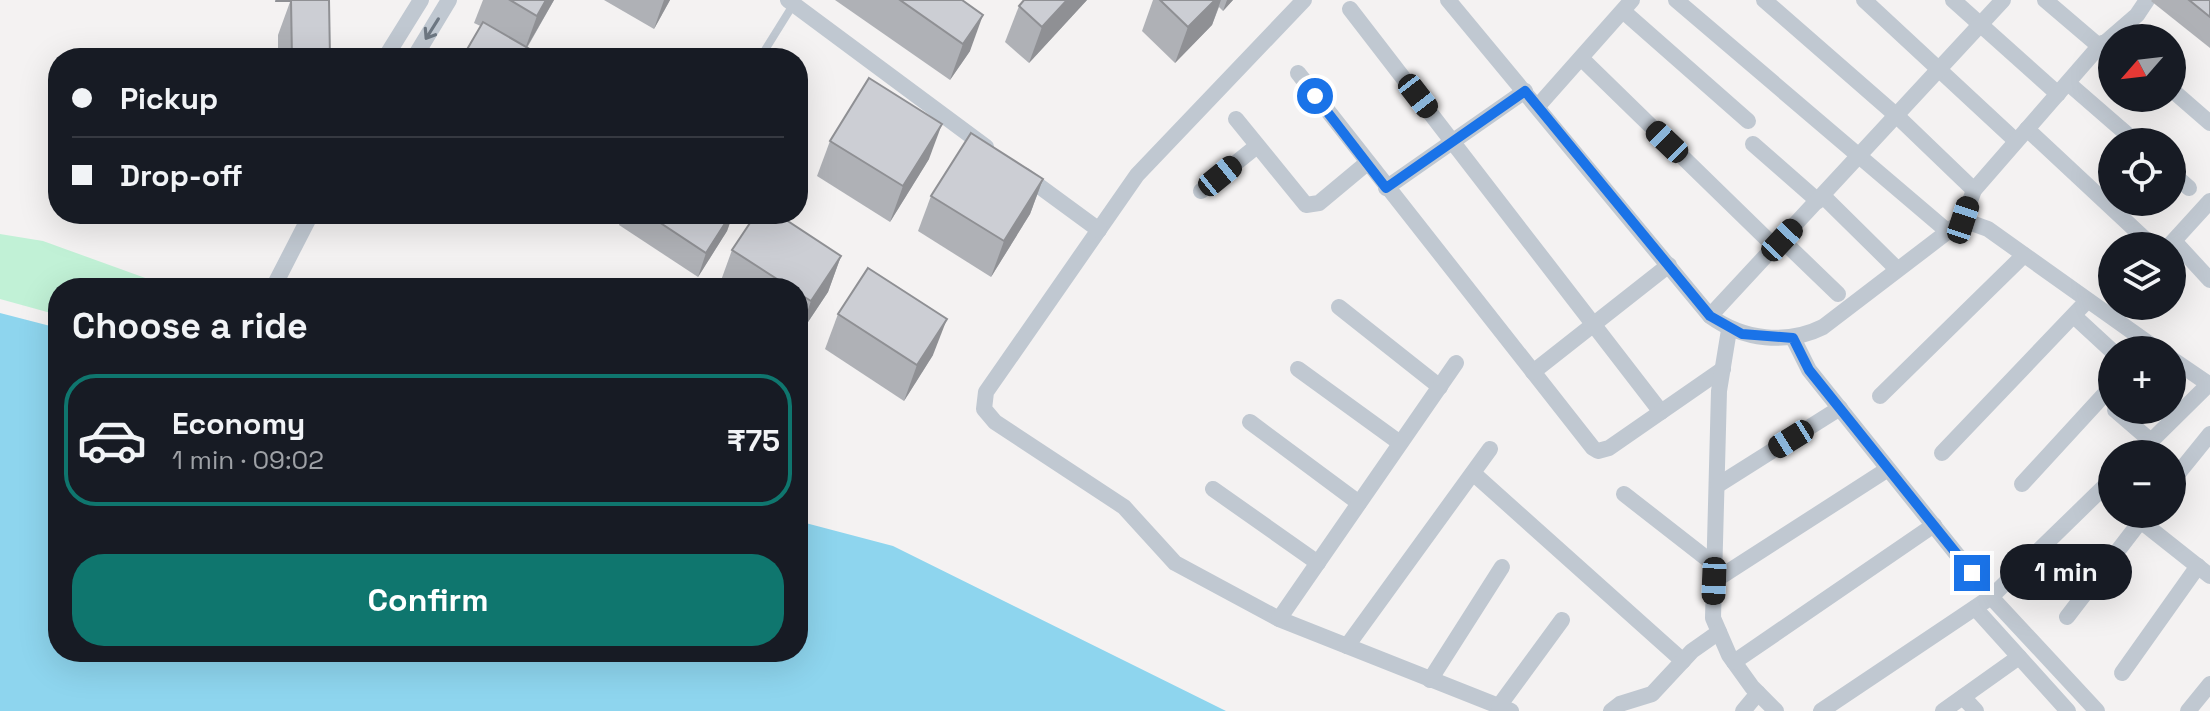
<!DOCTYPE html>
<meta charset="utf-8">
<style>
:root{--surface:#171b24;--page:#242831;--text:#f1f3f6;--muted:#9ea1a6;--line:#363941;--accent:#0f766e}
body{margin:0;font-family:"Space Grotesk",sans-serif;background:var(--page);color:var(--text);height:100vh;display:flex;flex-direction:column;font-size:30px;white-space:nowrap}
*{box-sizing:border-box;margin:0}
p{font-size:26px;color:var(--muted)}
.icon{flex:none;width:44px;height:44px;fill:none;stroke:currentColor;stroke-width:2;stroke-linecap:round;stroke-linejoin:round}
.map{position:relative;flex:1;overflow:hidden}
.side{position:absolute;left:48px;top:278px;width:760px;height:384px;display:flex;flex-direction:column;background:var(--surface);border-radius:32px;box-shadow:0 8px 32px #0002}
.side>*{flex:none}
.top-card{position:absolute;left:48px;top:48px;width:760px;height:176px;border-radius:32px;box-shadow:0 8px 32px #0002;display:grid;align-content:center;height:176px;padding:0 24px;background:var(--surface)}
.needle{width:52px;rotate:242deg}
.buttons{position:absolute;left:2098px;top:24px;display:grid;gap:16px}
.buttons a{display:grid;place-items:center;width:88px;height:88px;border-radius:50%;background:var(--surface);box-shadow:0 8px 32px #0002;font-size:40px}
.end{position:absolute;width:36px;height:36px;margin:-18px;border:10px solid #1a73e8;background:#fff;box-shadow:0 0 0 4px #fff}
.from{border-radius:50%}
.bubble{position:absolute;height:56px;border-radius:28px;background:var(--surface);box-shadow:0 8px 32px #0002;font-size:26px;font-weight:800;line-height:56px;text-align:center}
.car{position:absolute;width:24px;height:48px;margin:-24px -12px;border-radius:10px;box-shadow:0 0 6px 2px #0007;background:linear-gradient(#222 24%,#8ab4d8 0 40%,#222 0 76%,#8ab4d8 0 86%,#222 0)}
.top-card b{display:flex;align-items:center;gap:28px;height:76px;font-size:30px}
.top-card b+b{border-top:2px solid var(--line)}
.top-card i{width:20px;height:20px;background:var(--text)}
ul{padding:0;list-style:none}
li{display:flex;align-items:center;gap:24px;height:132px;margin:0 16px 12px;padding:0 8px;border:4px solid transparent;border-radius:32px}
li div{flex:1}
li b{display:block;font-size:30px}
li em{font-style:normal;font-weight:800}
li.current{border-color:var(--accent)}
li>.icon{width:72px;height:72px;stroke-width:1.5}
h2{padding:0 24px;font-size:36px;line-height:96px}
.cta{display:flex;gap:16px;margin-top:auto;padding:16px 24px}
.cta a{flex:1;height:92px;border-radius:32px;background:var(--accent);color:#fff;font-size:32px;font-weight:800;line-height:92px;text-align:center}
.map>svg:first-child{display:block}
</style>
<div class="map">
<svg width="2210" height="711" viewBox="0 0 2210 711">
<rect width="100%" height="100%" fill="#f4f2f2"/>
<polygon fill="#c1f1d6" points="0,234 43,241 173,288 58,288 58,315 0,299"/>
<polygon fill="#8ed5ee" points="0,313 58,328 58,652 798,652 798,521 893,546 1226,711 0,711"/>
<g fill="none" stroke-linecap="round" stroke-linejoin="round">
<polyline stroke="#c0c8d1" stroke-width="8" points="760,58 793,5"/>
<g stroke="#c0c8d1" stroke-width="16">
<polyline points="788,0 986,147"/>
<polyline points="1304,0 1137,175 986,392 984,409 995,422 1124,507 1175,563 1279,619 1511,711"/>
<path d="M 1448,0 L 1710,316 C 1743,340 1787,345 1823,327 L 1963,220 L 1988,229 L 2158,350"/>
<polyline points="1676,0 1946,230"/>
<polyline points="1764,0 1897,116 1974,190"/>
<polyline points="1864,0 2016,141"/>
<polyline points="1953,0 2058,94"/>
<polyline points="2045,0 2099,46"/>
<polyline points="1350,9 1661,412"/>
<polyline points="1623,11 1748,121"/>
<polyline points="2107,41 2137,15 2147,0"/>
<polyline points="385,58 421,0"/>
<polyline points="414,58 449,0"/>
<polyline points="1581,58 1775,247"/>
<polyline points="1298,73 1593,448 1598,451 1609,448 1723,369"/>
<polyline points="2068,83 2136,142"/>
<polyline points="2172,90 2210,123"/>
<polyline points="1538,106 1632,0"/>
<polyline points="1236,119 1306,205 1319,203 1367,163"/>
<polyline points="2027,129 2145,239"/>
<polyline points="1753,144 1818,201"/>
<polyline points="2172,173 2189,188"/>
<polyline points="1024,175 1099,230"/>
<polyline points="1386,188 1525,91"/>
<polyline points="1201,191 1257,146"/>
<polyline points="1823,196 1897,269"/>
<polyline points="1963,220 1974,190 2102,43 2112,41"/>
<polyline points="1782,240 1838,294"/>
<polyline points="2174,241 2210,280"/>
<polyline points="2169,246 2210,201"/>
<polyline points="273,288 311,214"/>
<polyline points="1339,307 1440,387"/>
<polyline points="1710,316 2003,0"/>
<polyline points="2074,316 2112,351"/>
<polyline points="1729,330 1719,391 1713,618 1729,655 1752,687 1776,711"/>
<polyline points="1793,338 1809,370 1991,597 2097,711"/>
<polyline points="2172,359 2210,385"/>
<polyline points="1298,369 1400,443"/>
<polyline points="1533,372 1669,265"/>
<polyline points="1880,396 2024,255"/>
<polyline points="2115,410 2151,441"/>
<polyline points="1250,422 1359,503"/>
<polyline points="1942,453 2087,301"/>
<polyline points="2138,454 2209,384"/>
<polyline points="1473,473 1683,661"/>
<polyline points="2172,481 2210,434"/>
<polyline points="2022,484 2112,386"/>
<polyline points="1718,485 1840,408"/>
<polyline points="1213,489 1318,563"/>
<polyline points="1624,494 1715,565"/>
<polyline points="2133,515 2210,576"/>
<polyline points="1714,581 1888,469"/>
<polyline points="1975,608 2068,711"/>
<polyline points="2067,617 2146,514"/>
<polyline points="1279,619 1456,363"/>
<polyline points="1347,646 1490,449"/>
<polyline points="1734,662 1934,525"/>
<polyline points="2122,673 2198,566"/>
<polyline points="1430,680 1502,567"/>
<polyline points="1963,697 1976,711"/>
<polyline points="1499,706 1562,620"/>
<polyline points="1611,711 1620,704 1652,694 1692,651 1719,632"/>
<polyline points="1743,711 1758,693"/>
<polyline points="1821,711 1991,597 2112,479"/>
<polyline points="1943,711 2019,657"/>
<polyline points="2188,711 2210,684"/>
</g>
</g>
<g fill="#afb1b6">
<polygon points="275,0 329,0 330,58 278,58 278,35 290,2 275,2"/>
<polygon points="483,0 554,0 527,48 474,23"/>
<polygon points="604,0 670,0 654,29"/>
<polygon points="835,0 962,0 970,51 950,80"/>
<polygon points="1024,0 1087,0 1029,63 1005,42 1019,6"/>
<polygon points="1153,0 1233,0 1223,11 1219,7 1212,25 1175,63 1142,31"/>
<polygon points="2152,0 2210,0 2210,48 2151,1"/>
<polygon points="830,141 929,159 890,222 817,176"/>
<polygon points="1043,179 1030,214 991,277 918,231 931,196"/>
<polygon points="623,214 733,214 727,231 698,277 619,225"/>
<polygon points="732,250 841,256 828,292 798,337 798,288 722,288 719,286"/>
<polygon points="838,314 933,355 904,401 825,349"/>
</g>
<g fill="#8f9094">
<polygon points="276,0 291,0 290,2 275,2"/>
<polygon points="546,0 554,0 524,52 537,16"/>
<polygon points="664,0 670,0 654,29"/>
<polygon points="1067,0 1087,0 1029,63 1042,27"/>
<polygon points="1215,0 1221,0 1212,25 1175,63 1188,27"/>
<polygon points="1227,0 1233,0 1223,11"/>
<polygon points="983,15 970,51 950,80 963,44"/>
<polygon points="942,124 929,159 890,222 903,186"/>
<polygon points="1043,179 1030,214 991,277 1004,241"/>
<polygon points="731,214 733,214 727,231 698,277 706,253"/>
<polygon points="841,256 828,292 798,337 811,301"/>
<polygon points="947,319 933,355 904,401 917,365"/>
</g>
<g fill="#ccced4" stroke="#8f9094" stroke-width="2">
<polygon points="291,0 329,0 330,58 292,58"/>
<polygon points="510,0 546,0 537,16"/>
<polygon points="900,0 962,0 983,15 963,44"/>
<polygon points="1024,0 1067,0 1042,27 1019,6"/>
<polygon points="1160,0 1215,0 1188,27"/>
<polygon points="2189,0 2210,0 2210,17"/>
<polygon points="483,22 545,58 462,58"/>
<polygon points="869,78 942,124 903,186 830,141"/>
<polygon points="971,133 1043,179 1004,241 931,196"/>
<polygon points="647,214 731,214 706,253"/>
<polygon points="756,214 777,214 841,256 811,301 798,293 798,288 791,288 732,250"/>
<polygon points="868,268 947,319 917,365 838,314"/>
</g>
<defs><path id="oneway-shaft" d="M-6 0H5M1.5-3L5.5 0L1.5 3" fill="none" stroke-width="1.6" stroke-linecap="round" stroke-linejoin="round" transform="scale(2)"/></defs>
<use stroke="#6d7782" href="#oneway-shaft" transform="translate(432 29) rotate(122)"/>
<g fill="none" stroke-linecap="round" stroke-linejoin="round">
<polyline stroke="#1a73e8" stroke-width="10" points="1315,96 1386,188 1525,91 1710,316 1742,334 1793,338 1809,370 1972,573"/>
</g>
</svg>
<div class="buttons">
<a><svg class="needle" viewBox="-14 -14 28 28"><path d="M0-13l5 13h-10z" fill="#e53935"/><path d="M0 13l5-13h-10z" fill="#9ea1a6"/></svg></a>
<a><svg class="icon" aria-label="locate" viewBox="0 0 24 24"><circle cx="12" cy="12" r="6"/><path d="M12 2v4M12 18v4M2 12h4M18 12h4"/></svg></a>
<a><svg class="icon" aria-label="layers" viewBox="0 0 24 24"><path d="M12 4l9 5-9 5-9-5zM3 14l9 5 9-5"/></svg></a>
<a>+</a>
<a>−</a>
</div>
<i class="end from" style="left:1315px;top:96px"></i>
<i class="end" style="left:1972px;top:573px"></i>
<div class="bubble" style="left:2000px;top:544px;width:132px">1 min</div>
<i class="car" style="left:1418px;top:96px;rotate:142deg"></i>
<i class="car" style="left:1667px;top:142px;rotate:314deg"></i>
<i class="car" style="left:1220px;top:176px;rotate:51deg"></i>
<i class="car" style="left:1963px;top:220px;rotate:18deg"></i>
<i class="car" style="left:1782px;top:240px;rotate:43deg"></i>
<i class="car" style="left:1791px;top:439px;rotate:238deg"></i>
<i class="car" style="left:1714px;top:581px;rotate:182deg"></i>
<div class="top-card">
<b><i class="from"></i>Pickup</b>
<b><i></i>Drop-off</b>
</div>
<section class="side">
<h2>Choose a ride</h2>
<ul>
<li class="current"><svg class="icon" aria-label="car" viewBox="0 0 24 24"><path d="M5 17H2v-5l4-1 3-4h7l3 4 3 1v5h-3M9 17h6M6 11h13"/><circle cx="7" cy="17" r="2"/><circle cx="17" cy="17" r="2"/></svg><div><b>Economy</b><p>1 min · 09:02</p></div><em>₹75</em></li>
</ul>
<div class="cta"><a>Confirm</a></div>
</section>
</div>
